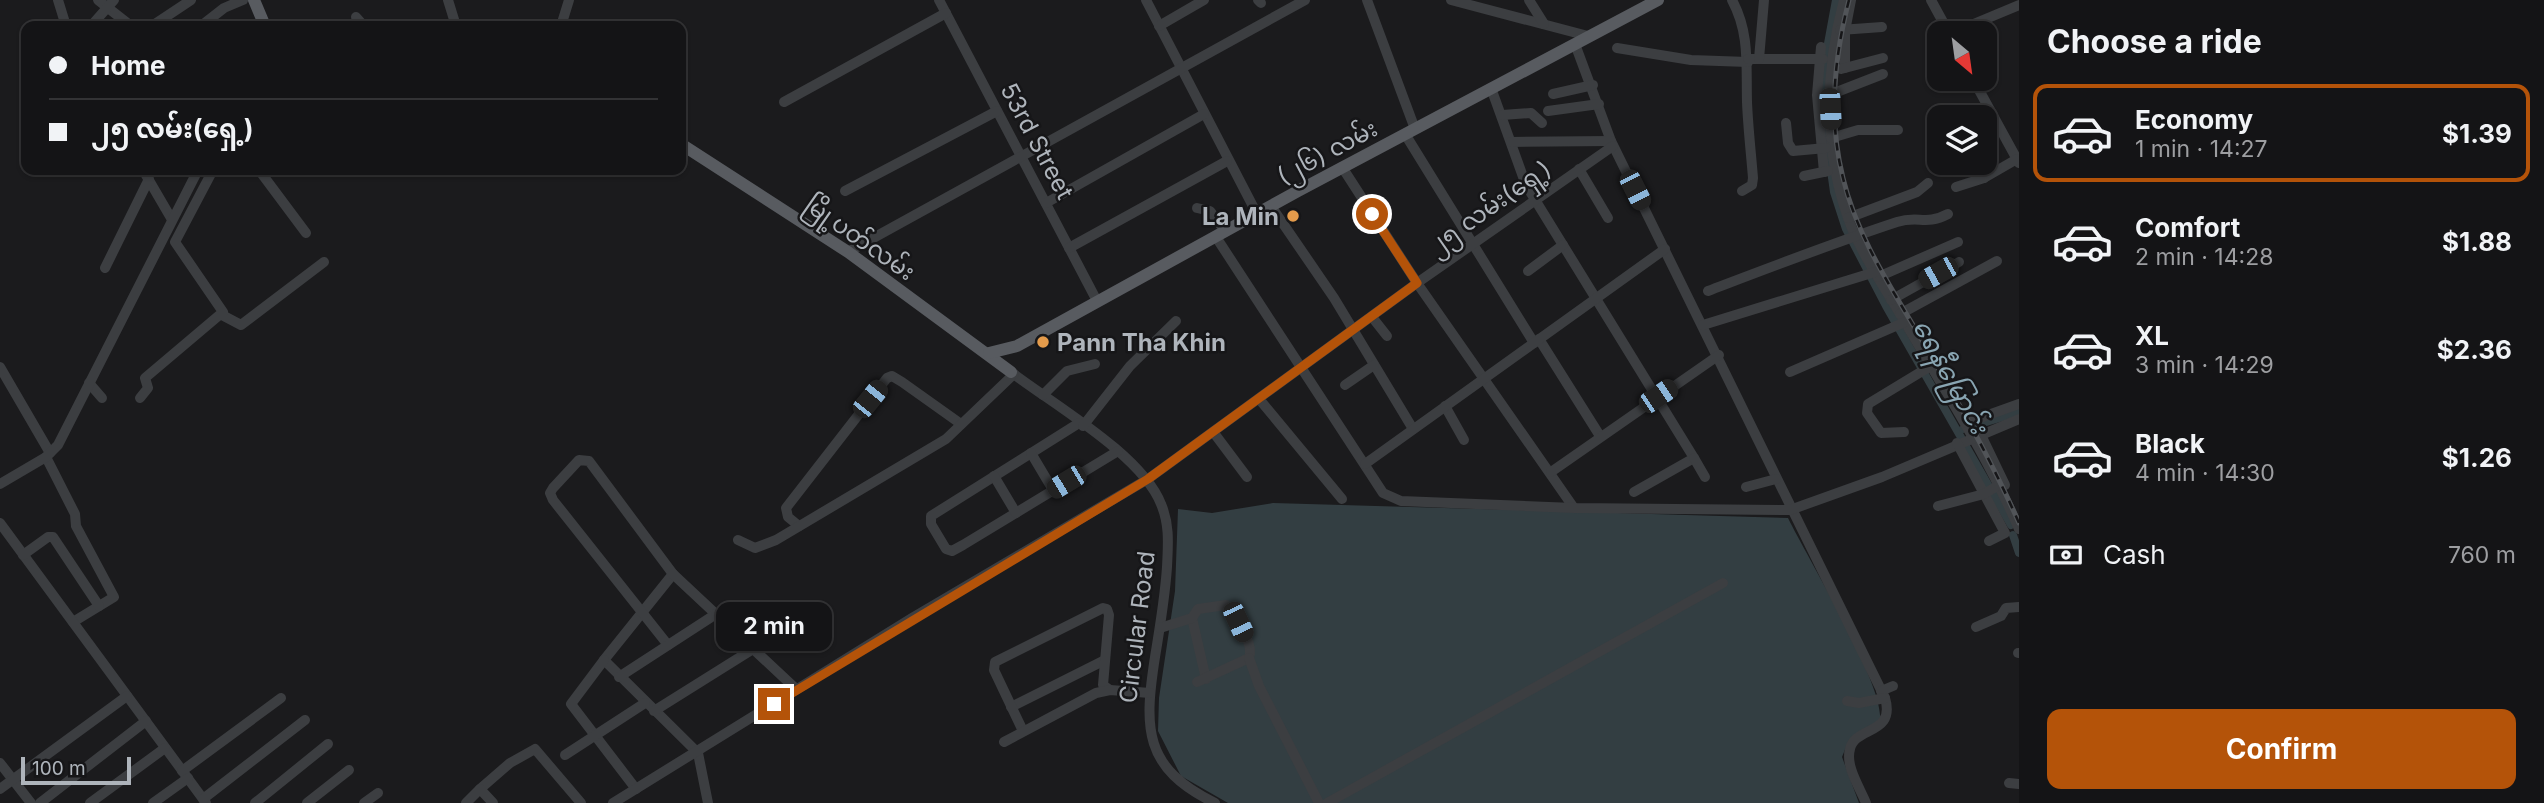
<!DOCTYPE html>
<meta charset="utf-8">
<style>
:root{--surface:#141416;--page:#1d1d1f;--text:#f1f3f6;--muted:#9d9ea1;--line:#333335;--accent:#b45309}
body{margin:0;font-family:Inter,"Noto Sans Myanmar",sans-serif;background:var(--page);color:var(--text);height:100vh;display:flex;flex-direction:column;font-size:26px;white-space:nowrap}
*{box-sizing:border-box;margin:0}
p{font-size:23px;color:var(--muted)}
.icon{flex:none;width:38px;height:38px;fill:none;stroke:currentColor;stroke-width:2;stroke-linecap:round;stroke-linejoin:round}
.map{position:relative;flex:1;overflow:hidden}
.side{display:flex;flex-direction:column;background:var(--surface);width:525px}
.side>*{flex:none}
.banner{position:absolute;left:21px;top:21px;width:665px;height:154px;border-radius:14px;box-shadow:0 2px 5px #0004,0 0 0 2px var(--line);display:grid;align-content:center;height:154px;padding:0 28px;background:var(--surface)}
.needle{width:46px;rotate:151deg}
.tools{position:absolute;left:1927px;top:21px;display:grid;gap:14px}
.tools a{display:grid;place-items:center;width:70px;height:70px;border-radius:14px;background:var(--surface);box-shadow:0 2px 5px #0004,0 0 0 2px var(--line);font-size:35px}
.scale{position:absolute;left:21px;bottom:18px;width:110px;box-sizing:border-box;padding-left:7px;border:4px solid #aeb4bb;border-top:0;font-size:19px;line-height:24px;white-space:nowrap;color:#aeb4bb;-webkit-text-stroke:5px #161618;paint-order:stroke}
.end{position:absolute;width:32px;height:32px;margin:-16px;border:9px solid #b45309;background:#fff;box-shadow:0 0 0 4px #fff}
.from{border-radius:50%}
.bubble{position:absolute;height:49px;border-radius:14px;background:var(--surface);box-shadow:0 2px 5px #0004,0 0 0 2px var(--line);font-size:23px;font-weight:700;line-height:49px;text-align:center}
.car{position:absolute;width:21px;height:42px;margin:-21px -10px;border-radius:9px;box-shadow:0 0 5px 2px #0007;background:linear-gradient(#222 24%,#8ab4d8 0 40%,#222 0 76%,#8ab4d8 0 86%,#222 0)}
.banner b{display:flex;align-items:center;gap:24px;height:66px;font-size:26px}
.banner b+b{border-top:2px solid var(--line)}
.banner i{width:18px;height:18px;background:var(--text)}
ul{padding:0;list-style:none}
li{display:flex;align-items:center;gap:21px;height:98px;margin:0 14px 10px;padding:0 14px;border:4px solid transparent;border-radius:14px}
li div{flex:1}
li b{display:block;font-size:26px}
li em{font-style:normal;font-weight:700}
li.active{border-color:var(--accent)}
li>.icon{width:63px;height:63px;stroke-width:1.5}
h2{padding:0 28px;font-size:32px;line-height:84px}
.pay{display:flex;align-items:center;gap:18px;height:77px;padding:0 28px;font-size:26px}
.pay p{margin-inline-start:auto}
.action{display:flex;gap:14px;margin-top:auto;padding:14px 28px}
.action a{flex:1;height:80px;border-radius:14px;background:var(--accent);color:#fff;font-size:28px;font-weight:700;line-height:80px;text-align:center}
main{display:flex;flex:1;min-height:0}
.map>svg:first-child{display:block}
</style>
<main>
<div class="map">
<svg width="2019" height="803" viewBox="0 0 2019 803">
<rect width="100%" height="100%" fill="#1b1b1d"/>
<path fill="#333e42" d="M 1273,503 L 1788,518 C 1808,559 1885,685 1880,721 L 1846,747 L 1842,757 L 1859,803 L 1228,803 L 1181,776 L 1158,731 L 1159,698 L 1175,591 L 1178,509 L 1212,513 Z"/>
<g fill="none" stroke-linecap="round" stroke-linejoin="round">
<g stroke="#333e42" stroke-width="8">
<polyline points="1823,112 1827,49 1836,0"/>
<polyline points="1825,128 1834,192 1846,229 1886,306 2011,525"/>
<polyline points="1963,429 2019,412"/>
<polyline points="2013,535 2019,553"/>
</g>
<g stroke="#3c3e41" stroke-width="10">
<polyline points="58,0 66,26"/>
<polyline points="98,0 131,26"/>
<polyline points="448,0 456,26"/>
<polyline points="939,0 1097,301"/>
<polyline points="1146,0 1257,214"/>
<polyline points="1258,0 1261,3"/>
<polyline points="1367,0 1415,129"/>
<polyline points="1451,0 1588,36"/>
<polyline points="1529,0 1544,24"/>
<path d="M 1732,0 C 1750,33 1746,66 1747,102 C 1748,127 1751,153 1753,178 L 1752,185 L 1742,191"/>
<path d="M 1844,0 C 1824,74 1823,153 1851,226 C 1865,260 1887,291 1906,324 C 1945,391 1988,457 2019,529"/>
<polyline points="1931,0 1949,33"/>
<polyline points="356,17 364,26"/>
<polyline points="91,26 114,0"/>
<polyline points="152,26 191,0"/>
<polyline points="201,26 224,8 243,0"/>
<polyline points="561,26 569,0"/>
<polyline points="1159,26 1204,0"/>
<polyline points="1840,30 1882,27"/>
<polyline points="1952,33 2019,5"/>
<path d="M 1575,44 L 1611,141 L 1885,698 C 1896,735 1855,726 1850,749 C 1845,766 1860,788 1866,803"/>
<polyline points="1821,47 1817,95 1824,172"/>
<polyline points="1617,48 1691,60 1748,62"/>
<polyline points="1748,59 1823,59"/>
<polyline points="1759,59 1764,0"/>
<polyline points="1845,68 1845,31 1851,0"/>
<polyline points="1841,69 1883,58"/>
<polyline points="1973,79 2019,163"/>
<polyline points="1491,88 1526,185 1694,458 1634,492"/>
<polyline points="1553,94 1593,85"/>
<polyline points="1829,95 1883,74"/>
<polyline points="784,102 946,13"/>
<polyline points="1548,111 1599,104"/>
<polyline points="1502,115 1531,113 1542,123"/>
<polyline points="1786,123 1788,143 1793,151 1826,148"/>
<polyline points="1405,134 1534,343"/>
<polyline points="1831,138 1858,130 1898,130"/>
<polyline points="1511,142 1611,141"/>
<polyline points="1976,163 1984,178"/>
<polyline points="1342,167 1417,283 1574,508"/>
<polyline points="1579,169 1608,218"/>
<polyline points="143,170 171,218"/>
<polyline points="259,170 306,233"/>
<polyline points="1804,176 1828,171"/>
<polyline points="1956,187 1984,178 2017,159"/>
<polyline points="845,191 997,111"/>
<polyline points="1046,203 1204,114"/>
<polyline points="1271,206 1334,298 1413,429"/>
<polyline points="1197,208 1210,211 1225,231"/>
<polyline points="1848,218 1917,192 1928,183"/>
<polyline points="1216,237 1383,493 1401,501 1574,508 1790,510 1882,477 2019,419"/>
<polyline points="1069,248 1227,161"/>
<polyline points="848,252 1305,0"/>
<polyline points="105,268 149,179"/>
<polyline points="1528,271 1563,245"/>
<polyline points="1878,277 1958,242"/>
<path d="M 1708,291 C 1771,267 1833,243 1897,222 C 1919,215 1925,226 1948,214"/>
<polyline points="1891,300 1959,262"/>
<polyline points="1900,314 1997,261"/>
<polyline points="222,315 241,325 324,262"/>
<polyline points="1372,317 1387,336"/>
<polyline points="1703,325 1875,272"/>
<polyline points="1539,339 1600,436"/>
<polyline points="0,367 50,453"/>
<path d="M 1011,372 C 1054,405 1142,455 1161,504 C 1170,525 1168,545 1167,567 C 1165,597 1160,627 1155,657 C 1144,728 1143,768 1215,803"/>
<polyline points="1790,372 1905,322"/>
<polyline points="89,383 102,398"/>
<polyline points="1345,385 1374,365"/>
<polyline points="1043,395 1067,371 1095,364"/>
<polyline points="140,398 148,388 145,378 223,312 175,242 213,170"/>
<polyline points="1260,400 1342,499"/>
<polyline points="1445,406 1464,440"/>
<polyline points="1079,423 931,516 931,524 946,549 952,551 963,545 1118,451"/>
<polyline points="1966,423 2019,404"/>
<polyline points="1083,426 1130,366 1176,321"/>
<polyline points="1904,432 1881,433 1867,413 1868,404 1929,367"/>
<polyline points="1214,433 1247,477"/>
<polyline points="1980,433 2005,485"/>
<polyline points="1957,443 2005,533 1989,541"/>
<polyline points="1031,453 1053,490"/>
<polyline points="46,457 75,514 76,526 114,597 73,622"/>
<polyline points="1694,458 1705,477"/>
<polyline points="1365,464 1665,249"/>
<polyline points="1551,472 1719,355"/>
<polyline points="994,476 1016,513"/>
<polyline points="0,484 46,457 58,445 198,170"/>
<polyline points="1746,487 1776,479"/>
<polyline points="1938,506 1984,494 1999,485"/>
<polyline points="0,523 206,803"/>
<polyline points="799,526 788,517 786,508 887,378 892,376 902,382 961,424"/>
<polyline points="738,540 755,548 776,540 946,439 1014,374"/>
<polyline points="23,555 48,537 53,537 99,606"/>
<polyline points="673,574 604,660 698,753 708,803"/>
<polyline points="1192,618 1206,679"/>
<polyline points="1976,627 2001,616 2006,608 2019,607"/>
<path d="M 1160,628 L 1192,618 L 1198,609 L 1226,605 C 1235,619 1255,642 1249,658 L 1197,682"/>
<polyline points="668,645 553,500 550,493 553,488 579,460 589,461 673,574 796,689"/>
<polyline points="2018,653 2019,653"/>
<polyline points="1249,658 1259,686 1319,803"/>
<polyline points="604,660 571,704 636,789"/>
<polyline points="619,677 716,614"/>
<polyline points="1881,691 1893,686"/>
<polyline points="1847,701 1859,703 1885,698"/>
<polyline points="1011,707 1105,660"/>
<polyline points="654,711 753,649"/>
<polyline points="1023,731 994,670 995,662 1103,608 1107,609 1109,615 1103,685 1110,690"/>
<polyline points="1004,742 1096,693 1110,690 1150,693"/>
<polyline points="565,755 645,703"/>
<polyline points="0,763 31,803"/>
<polyline points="182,771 281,698"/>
<polyline points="2009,783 2019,784"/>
<polyline points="0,789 127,696"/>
<polyline points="480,789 510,763 535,749 581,803"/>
<polyline points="203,799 305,720"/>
<polyline points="40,803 146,721"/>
<polyline points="90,803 165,748"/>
<polyline points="153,803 188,778"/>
<polyline points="255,803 328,744"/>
<polyline points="307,803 349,770"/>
<polyline points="364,803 378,793"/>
<polyline points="466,803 480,789 493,803"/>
<polyline points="613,803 912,618 1148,479 1417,283 1613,146"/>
<polyline points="1327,803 1723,583"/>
</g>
<g stroke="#585b60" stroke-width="12">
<polyline points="254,0 265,26"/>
<polyline points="681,144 848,252 1011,372"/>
<polyline points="989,353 1017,346 1298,191 1658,0"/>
</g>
<defs>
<path id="rail" d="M 1849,0 C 1834,58 1828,119 1843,178 C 1857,237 1892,289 1922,340 C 1957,400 1991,459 2019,523"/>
</defs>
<use href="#rail" stroke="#515458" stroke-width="5"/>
<use href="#rail" stroke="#161618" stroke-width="2.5" stroke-dasharray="8" stroke-linecap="butt"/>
</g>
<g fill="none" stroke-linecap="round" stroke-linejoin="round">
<polyline stroke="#b45309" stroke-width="9" points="774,704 1148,479 1417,283 1372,214"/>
</g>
<g fill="#e49b4b" stroke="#161618" stroke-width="2.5">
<circle cx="1293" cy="216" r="7"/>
<circle cx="1043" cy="342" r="7"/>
</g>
<g text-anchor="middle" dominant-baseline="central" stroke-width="5" stroke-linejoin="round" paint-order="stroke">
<g font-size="24" fill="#aeb4bb" stroke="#161618">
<text transform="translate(1037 141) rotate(62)">53rd Street</text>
<text transform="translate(1327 152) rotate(-28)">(၂၆) လမ်း</text>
<text transform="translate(1489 207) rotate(-35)">၂၅ လမ်း(ရှေ့)</text>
<text transform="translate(860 238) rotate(35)">မြို့ပတ်လမ်း</text>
<text transform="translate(1137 627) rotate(-83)">Circular Road</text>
</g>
<g font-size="24" font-weight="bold" fill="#aeb4bb" stroke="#161618" text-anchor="end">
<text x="1279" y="216">La Min</text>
<text x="1057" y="342" text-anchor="start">Pann Tha Khin</text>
</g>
<g font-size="26" font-style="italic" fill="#89a5b2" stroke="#161618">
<text transform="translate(1951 376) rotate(61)">ရေနီမြောင်း</text>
</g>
</g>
</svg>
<div class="tools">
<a><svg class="needle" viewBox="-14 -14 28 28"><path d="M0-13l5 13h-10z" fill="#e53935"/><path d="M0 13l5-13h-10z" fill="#9d9ea1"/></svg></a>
<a><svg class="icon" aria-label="layers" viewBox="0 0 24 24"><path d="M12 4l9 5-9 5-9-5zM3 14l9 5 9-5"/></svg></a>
</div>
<div class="scale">100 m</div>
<i class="end from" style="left:1372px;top:214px"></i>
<i class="end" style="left:774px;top:704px"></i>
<div class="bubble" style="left:716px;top:602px;width:116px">2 min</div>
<i class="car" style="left:1830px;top:109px;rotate:177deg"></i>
<i class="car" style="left:1635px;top:190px;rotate:153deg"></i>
<i class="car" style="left:1938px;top:273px;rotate:241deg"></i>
<i class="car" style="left:1658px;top:396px;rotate:56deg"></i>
<i class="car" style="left:870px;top:399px;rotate:39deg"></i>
<i class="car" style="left:1066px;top:482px;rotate:239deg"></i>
<i class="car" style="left:1238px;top:622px;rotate:155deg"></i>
<div class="banner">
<b><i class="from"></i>Home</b>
<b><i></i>၂၅ လမ်း(ရှေ့)</b>
</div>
</div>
<section class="side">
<h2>Choose a ride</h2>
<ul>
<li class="active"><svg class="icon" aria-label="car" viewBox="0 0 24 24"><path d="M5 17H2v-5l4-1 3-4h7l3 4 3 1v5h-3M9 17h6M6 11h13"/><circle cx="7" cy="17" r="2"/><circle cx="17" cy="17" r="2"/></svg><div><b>Economy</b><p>1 min · 14:27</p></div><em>$1.39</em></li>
<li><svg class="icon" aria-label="car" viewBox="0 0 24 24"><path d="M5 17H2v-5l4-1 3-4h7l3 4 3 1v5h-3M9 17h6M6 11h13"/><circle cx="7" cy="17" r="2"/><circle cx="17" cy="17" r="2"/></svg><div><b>Comfort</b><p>2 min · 14:28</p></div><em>$1.88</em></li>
<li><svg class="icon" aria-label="car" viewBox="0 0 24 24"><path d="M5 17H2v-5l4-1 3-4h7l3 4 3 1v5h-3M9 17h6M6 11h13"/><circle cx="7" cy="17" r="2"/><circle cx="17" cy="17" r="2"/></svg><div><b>XL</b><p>3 min · 14:29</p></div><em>$2.36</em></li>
<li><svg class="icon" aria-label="car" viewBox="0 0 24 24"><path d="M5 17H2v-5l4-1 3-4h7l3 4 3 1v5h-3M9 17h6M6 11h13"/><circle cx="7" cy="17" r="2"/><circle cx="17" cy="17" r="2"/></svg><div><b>Black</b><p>4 min · 14:30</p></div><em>$1.26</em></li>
</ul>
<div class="pay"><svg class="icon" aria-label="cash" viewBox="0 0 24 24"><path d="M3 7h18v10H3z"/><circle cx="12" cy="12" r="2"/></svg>Cash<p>760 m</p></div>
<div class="action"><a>Confirm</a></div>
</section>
</main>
